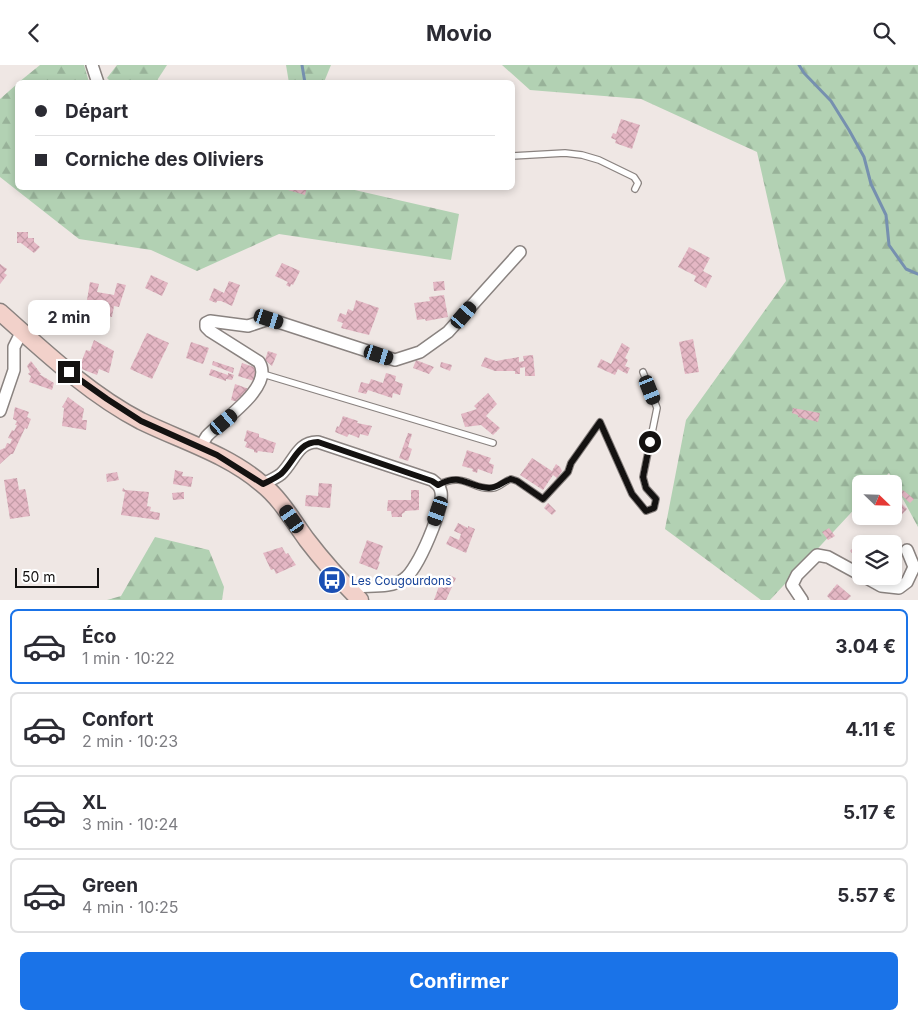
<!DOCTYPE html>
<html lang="fr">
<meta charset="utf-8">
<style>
:root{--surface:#fff;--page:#f2f2f3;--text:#2b2b33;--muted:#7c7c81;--line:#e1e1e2;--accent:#1a73e8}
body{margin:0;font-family:Inter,sans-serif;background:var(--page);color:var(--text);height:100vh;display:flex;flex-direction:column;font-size:19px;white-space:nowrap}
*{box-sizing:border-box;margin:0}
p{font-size:16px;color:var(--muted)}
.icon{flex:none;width:28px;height:28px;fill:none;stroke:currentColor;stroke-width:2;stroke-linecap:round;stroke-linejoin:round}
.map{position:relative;height:535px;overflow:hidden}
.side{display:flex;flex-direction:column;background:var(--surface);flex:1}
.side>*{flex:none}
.banner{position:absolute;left:15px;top:15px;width:500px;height:110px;border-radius:8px;box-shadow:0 2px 8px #0003;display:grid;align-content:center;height:110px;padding:0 20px;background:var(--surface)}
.needle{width:32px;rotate:113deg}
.buttons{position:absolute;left:852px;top:410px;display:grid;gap:10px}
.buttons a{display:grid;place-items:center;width:50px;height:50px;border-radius:8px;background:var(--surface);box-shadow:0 2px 8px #0003;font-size:25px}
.scale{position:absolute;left:15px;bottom:12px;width:84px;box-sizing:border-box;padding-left:5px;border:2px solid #141211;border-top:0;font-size:14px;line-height:18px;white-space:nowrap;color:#141211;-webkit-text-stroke:4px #fff;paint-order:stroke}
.end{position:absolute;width:22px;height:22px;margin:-11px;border:6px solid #141211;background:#fff;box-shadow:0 0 0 2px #fff}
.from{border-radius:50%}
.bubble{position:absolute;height:35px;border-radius:8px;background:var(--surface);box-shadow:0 2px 8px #0003;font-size:16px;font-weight:700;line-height:35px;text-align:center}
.car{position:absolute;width:15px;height:30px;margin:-15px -8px;border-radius:6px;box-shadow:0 0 4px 1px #0007;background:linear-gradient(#222 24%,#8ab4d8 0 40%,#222 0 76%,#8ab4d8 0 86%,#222 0)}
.banner b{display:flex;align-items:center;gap:18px;height:48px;font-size:19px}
.banner b+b{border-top:1px solid var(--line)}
.banner i{width:12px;height:12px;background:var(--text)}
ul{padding:9px 0 0;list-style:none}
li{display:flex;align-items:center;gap:15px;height:75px;margin:0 10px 8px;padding:0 10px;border:2px solid var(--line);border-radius:8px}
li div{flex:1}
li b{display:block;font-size:19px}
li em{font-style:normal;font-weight:700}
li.active{border-color:var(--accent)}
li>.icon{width:45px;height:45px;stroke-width:1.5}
.primary-button{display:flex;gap:10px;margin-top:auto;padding:10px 20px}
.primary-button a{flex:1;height:58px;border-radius:8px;background:var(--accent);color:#fff;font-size:20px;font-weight:700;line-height:58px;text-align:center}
header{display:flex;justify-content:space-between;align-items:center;height:65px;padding:0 20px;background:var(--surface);font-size:22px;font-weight:700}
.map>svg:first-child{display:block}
</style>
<header><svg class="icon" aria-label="back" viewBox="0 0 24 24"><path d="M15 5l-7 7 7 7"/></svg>Movio<svg class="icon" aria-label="search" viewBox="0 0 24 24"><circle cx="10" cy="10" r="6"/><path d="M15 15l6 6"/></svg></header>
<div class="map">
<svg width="918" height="535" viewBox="0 0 918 535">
<defs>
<pattern id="forest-firs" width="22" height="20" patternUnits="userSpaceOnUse" patternTransform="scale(1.25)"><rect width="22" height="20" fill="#b2d1b3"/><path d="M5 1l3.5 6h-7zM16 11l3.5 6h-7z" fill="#98b299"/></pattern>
<pattern id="building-cross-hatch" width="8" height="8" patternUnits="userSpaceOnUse" patternTransform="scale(1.25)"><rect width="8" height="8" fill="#e4b7c4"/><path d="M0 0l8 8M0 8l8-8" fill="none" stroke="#c39ca7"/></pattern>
</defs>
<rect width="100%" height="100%" fill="#efe7e4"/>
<g fill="url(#forest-firs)">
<polygon points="40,0 84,0 89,17 19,17"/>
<polygon points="117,0 167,0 156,17 111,17 107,13"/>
<polygon points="286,0 331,0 324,17 289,18"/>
<polygon points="502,0 918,0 918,462 889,408 878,419 861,419 861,437 770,535 761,535 665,464 686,355 786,216 757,87 641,34 530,25"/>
<polygon points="17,19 18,122 346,123 459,149 451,195 279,169 197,206 151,185 79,174 0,112 0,34"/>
<polygon points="155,472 209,485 224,522 222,535 107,535 121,531"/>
</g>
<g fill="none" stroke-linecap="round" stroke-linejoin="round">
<g stroke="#7690af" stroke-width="3">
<polyline points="302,0 305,18"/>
<polyline points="799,0 804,8 831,36 849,65 864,92 871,119 886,150 889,180 906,204 918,209"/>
</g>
</g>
<g fill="url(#building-cross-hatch)">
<polygon points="621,54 640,60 632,84 615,78 616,75 611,73 613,68 616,69"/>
<polygon points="288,122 307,122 305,130 288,125"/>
<polygon points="17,167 28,167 28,173 34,173 34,177 40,182 34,188 21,178 17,178"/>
<polygon points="689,182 710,193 703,206 712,211 706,223 694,216 696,211 678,202"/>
<polygon points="282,198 300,206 293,220 291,219 290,222 286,220 288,217 275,211"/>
<polygon points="0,199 7,204 4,208 7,210 0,219"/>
<polygon points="151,210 168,218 162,231 145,223"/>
<polygon points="229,216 240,220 232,241 221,236 217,236 216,238 209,235 214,223 224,228"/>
<polygon points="444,216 445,225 434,226 433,217"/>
<polygon points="90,217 99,219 97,227 114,230 117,218 126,220 119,242 114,241 112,252 85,247 84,252 73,251 73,246 85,247"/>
<polygon points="444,230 448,252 426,256 425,254 417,255 414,238 430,236 429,232"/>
<polygon points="356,235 379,243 369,270 341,263 343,258 337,256 340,248 346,250 348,244 353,246"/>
<polygon points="147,268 169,278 152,314 130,304"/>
<polygon points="693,274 699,307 685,309 679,277"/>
<polygon points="94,275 114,286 109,308 99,304 97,310 79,303 86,285 90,286"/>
<polygon points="191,277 209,283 203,299 186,293"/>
<polygon points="622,278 630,283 625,293 628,295 625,301 630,303 627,309 618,304 615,310 597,302 601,294 611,299"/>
<polygon points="268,286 277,289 272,301 265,295"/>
<polygon points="533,290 535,311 525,311 525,302 520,303 520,309 515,309 515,306 495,306 481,301 485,292 496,296 519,292 519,297 524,296 523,291"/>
<polygon points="416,295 434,302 429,309 413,303"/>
<polygon points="31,296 41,309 39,309 54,318 52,325 29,317 31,311 28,309 30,307 27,301"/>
<polygon points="213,296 234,303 233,308 212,300"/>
<polygon points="441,297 452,300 450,306 440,302"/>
<polygon points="242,298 257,303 254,316 238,311"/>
<polygon points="211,304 228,310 228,308 234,310 232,315 226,314 226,316 209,310"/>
<polygon points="386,308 396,311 395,316 403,319 400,330 393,328 392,333 368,325 366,329 358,327 361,317 369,319 371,314 383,318"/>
<polygon points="235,319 249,324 238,337 231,335"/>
<polygon points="488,328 497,339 486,351 500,363 493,370 481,360 465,362 461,349 477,344 474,341"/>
<polygon points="68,332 84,344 82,355 87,355 86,365 62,361 64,343 62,342"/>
<polygon points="15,342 29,347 27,352 31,354 27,364 25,363 13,389 11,389 0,399 0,385 5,383 7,378 10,379 12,374 8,373 12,365 14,366 17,360 15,360 17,356 13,354"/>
<polygon points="793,343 820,348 818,357 798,352 798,350 792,348"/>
<polygon points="343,351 358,356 357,358 372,361 368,371 360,369 359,373 349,369 347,372 335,367 337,361 339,362"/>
<polygon points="247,365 259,369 259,372 276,378 273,388 258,386 257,388 254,387 254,385 245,382 247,377 244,376"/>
<polygon points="408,368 412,369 408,382 412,384 408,396 399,393"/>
<polygon points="467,385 491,393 489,398 494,400 492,409 478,404 477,408 472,406 473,404 462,401"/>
<polygon points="532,393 552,406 556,399 560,402 562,406 557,413 553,410 543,425 520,410"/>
<polygon points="175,405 183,407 182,411 193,412 191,422 173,419"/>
<polygon points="117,407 119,415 107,417 106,409"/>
<polygon points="17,413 19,425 25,424 26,427 30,451 10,454 4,415"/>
<polygon points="319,418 332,419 330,443 305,441 306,430 318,431"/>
<polygon points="123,423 125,425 149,427 147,441 151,442 150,446 160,448 159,455 121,450 125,427 122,426"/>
<polygon points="411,425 419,425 419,445 405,446 405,447 402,449 402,452 392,452 391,446 387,446 388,435 411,435"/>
<polygon points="903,425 914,434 910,438 900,429"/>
<polygon points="184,427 184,434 173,435 172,428"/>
<polygon points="894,431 907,444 896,456 890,451 894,451"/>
<polygon points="548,438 556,446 552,450 544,443"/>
<polygon points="458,458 468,463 468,461 475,464 466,488 446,479 450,471 459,475 461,469 454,466"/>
<polygon points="829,463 835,471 828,475 822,467"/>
<polygon points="861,473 867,479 861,479 861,498 850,486"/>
<polygon points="367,475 383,481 378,496 380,497 377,505 359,498"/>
<polygon points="282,482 286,489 288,488 296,500 276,509 274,504 271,505 263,488"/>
<polygon points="449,510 456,513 446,535 434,535 439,521 444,523"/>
<polygon points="837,519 851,531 847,535 831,535 827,531"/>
</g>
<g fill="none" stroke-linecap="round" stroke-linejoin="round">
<defs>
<g id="lane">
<polyline points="512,91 565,88 582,90 599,95 634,112 638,118 635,124"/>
<polyline points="263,309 493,378"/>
<path d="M 438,420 C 465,406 472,426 493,423 C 500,422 504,416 511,414 L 517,416 L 543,434 L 568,407 L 571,398 L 600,357 L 632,429 L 646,446 L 654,443 L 656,434 L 646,423 L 643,412 L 657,343 L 643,307"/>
</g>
<g id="street">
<polyline points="92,0 98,18"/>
<polyline points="0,346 14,305 14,282 22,266"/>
<path d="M 201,381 C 203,378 205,374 207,371 C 221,356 275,322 259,297 L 210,266 L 206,262 L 206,258 L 210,256 L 248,261 L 269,254 L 395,295 L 420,287 L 448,267 L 520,187"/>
<path d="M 263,419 C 269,416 276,413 281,409 C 294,397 298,376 318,377 L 432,415 C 437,419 440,421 441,427 C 444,443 418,505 404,514 C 388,525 366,519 348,523"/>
<polyline points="863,511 881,521 899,523 907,517 914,502 907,485"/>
<polyline points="802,535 792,520 797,510 817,490 828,492 861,510"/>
</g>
<path id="secondary" d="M 0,247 C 44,286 89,329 141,356 C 182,376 227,389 262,419 C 281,434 293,456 307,475 C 323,496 341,516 360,535"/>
</defs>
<use href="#lane" stroke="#8a8380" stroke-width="8"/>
<use href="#street" stroke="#8a8380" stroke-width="14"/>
<use href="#secondary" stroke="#8a8380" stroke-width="19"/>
<use href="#lane" stroke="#fff" stroke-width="5.5"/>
<use href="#street" stroke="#fff" stroke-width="11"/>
<use href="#secondary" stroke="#f2d1ca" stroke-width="16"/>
</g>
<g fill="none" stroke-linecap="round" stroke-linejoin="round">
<path stroke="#141211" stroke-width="6" d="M 69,307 L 107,334 L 141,356 L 217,390 L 263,419 C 269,416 276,413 281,409 C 294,397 298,377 318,377 L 432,416 L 438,420 C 462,407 467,422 489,423 C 498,423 503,416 511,414 L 517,416 L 543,434 L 568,407 L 571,398 L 600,357 L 632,429 L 646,446 L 654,443 L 656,434 L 646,423 L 643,412 L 650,377"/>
</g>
<defs>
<symbol id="bus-disc" viewBox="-11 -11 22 22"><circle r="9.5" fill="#1a4fb4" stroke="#fff"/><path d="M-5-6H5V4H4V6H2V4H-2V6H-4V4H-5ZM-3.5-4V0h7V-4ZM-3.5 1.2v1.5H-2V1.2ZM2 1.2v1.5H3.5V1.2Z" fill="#fff"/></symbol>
</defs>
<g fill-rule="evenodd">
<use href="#bus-disc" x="316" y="499" width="32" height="32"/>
</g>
<g text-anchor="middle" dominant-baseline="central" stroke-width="5" stroke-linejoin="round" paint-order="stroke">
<g font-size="12" fill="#164399" stroke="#fff" text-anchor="start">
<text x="351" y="515">Les Cougourdons</text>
</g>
</g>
</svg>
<div class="buttons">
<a><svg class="needle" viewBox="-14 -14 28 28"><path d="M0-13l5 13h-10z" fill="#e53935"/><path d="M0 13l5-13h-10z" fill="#7c7c81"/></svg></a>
<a><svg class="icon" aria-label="layers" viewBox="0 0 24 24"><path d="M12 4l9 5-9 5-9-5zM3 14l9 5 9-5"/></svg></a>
</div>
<div class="scale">50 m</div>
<i class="end from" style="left:650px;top:377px"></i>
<i class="end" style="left:69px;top:307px"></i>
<div class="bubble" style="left:28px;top:235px;width:82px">2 min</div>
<i class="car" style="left:464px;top:250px;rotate:41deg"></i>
<i class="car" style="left:269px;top:254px;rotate:108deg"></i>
<i class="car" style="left:379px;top:290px;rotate:108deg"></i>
<i class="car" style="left:650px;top:325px;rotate:158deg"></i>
<i class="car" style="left:224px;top:357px;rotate:50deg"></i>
<i class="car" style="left:438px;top:446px;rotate:199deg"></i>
<i class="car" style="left:292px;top:454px;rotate:325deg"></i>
<div class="banner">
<b><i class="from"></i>Départ</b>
<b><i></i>Corniche des Oliviers</b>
</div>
</div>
<section class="side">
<ul>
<li class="active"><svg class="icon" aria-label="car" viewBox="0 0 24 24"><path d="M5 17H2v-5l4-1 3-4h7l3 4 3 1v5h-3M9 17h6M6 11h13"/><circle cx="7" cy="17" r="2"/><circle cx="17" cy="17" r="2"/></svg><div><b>Éco</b><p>1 min · 10:22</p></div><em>3.04 €</em></li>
<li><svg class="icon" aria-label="car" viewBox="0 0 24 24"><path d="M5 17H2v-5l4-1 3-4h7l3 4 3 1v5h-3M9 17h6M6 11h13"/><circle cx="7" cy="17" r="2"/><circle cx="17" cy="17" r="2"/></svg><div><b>Confort</b><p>2 min · 10:23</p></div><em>4.11 €</em></li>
<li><svg class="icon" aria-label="car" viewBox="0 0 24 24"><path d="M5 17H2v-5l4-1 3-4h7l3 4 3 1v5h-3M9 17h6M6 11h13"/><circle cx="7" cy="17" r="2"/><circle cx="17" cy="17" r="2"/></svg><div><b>XL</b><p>3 min · 10:24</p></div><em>5.17 €</em></li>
<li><svg class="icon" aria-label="car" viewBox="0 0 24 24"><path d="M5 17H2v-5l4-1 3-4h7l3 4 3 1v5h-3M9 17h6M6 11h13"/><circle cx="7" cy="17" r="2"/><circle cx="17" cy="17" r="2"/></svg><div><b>Green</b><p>4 min · 10:25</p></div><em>5.57 €</em></li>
</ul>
<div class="primary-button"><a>Confirmer</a></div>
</section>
